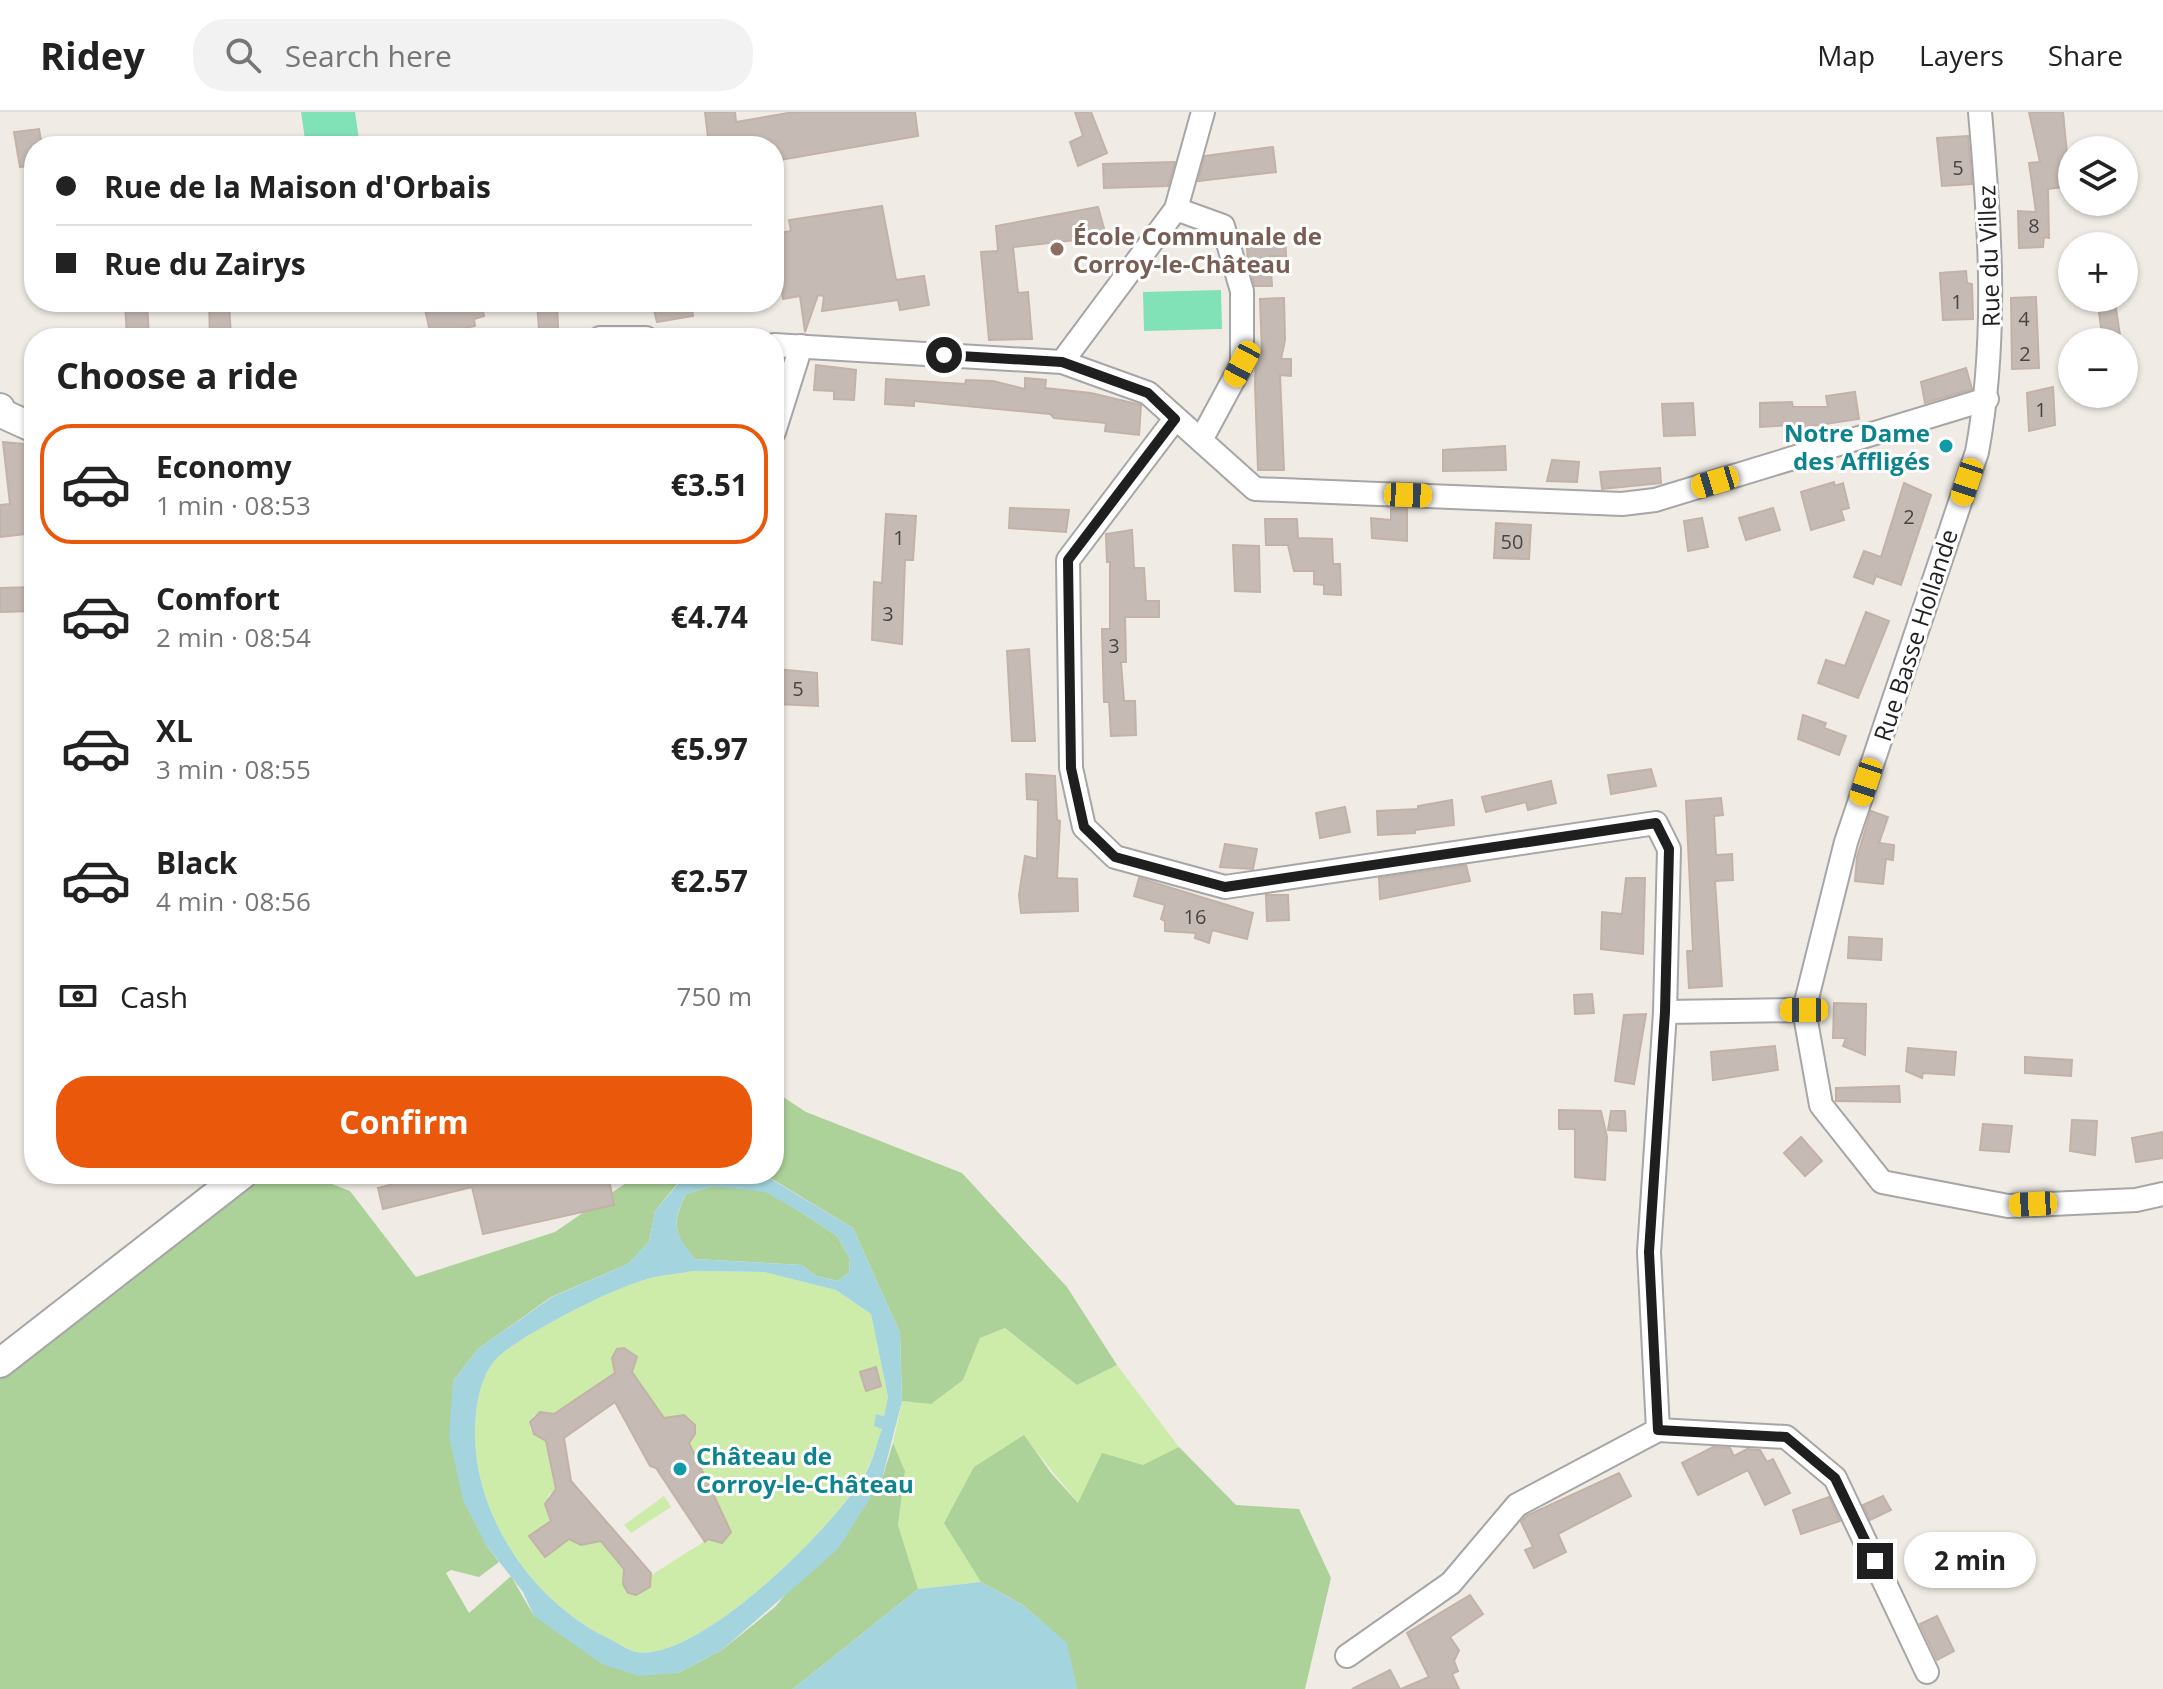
<!DOCTYPE html>
<meta charset="utf-8">
<style>
:root{--surface:#fff;--page:#f2f2f2;--text:#222;--muted:#767676;--line:#e0e0e0;--accent:#ea580c}
body{margin:0;font-family:"Open Sans",sans-serif;background:var(--page);color:var(--text);height:100vh;display:flex;flex-direction:column;font-size:30px;white-space:nowrap}
*{box-sizing:border-box;margin:0}
p{font-size:26px;color:var(--muted)}
.icon{flex:none;width:44px;height:44px;fill:none;stroke:currentColor;stroke-width:2;stroke-linecap:round;stroke-linejoin:round}
.map{position:relative;flex:1;overflow:hidden}
.panel{position:absolute;left:24px;top:216px;width:760px;height:856px;display:flex;flex-direction:column;background:var(--surface);border-radius:32px;box-shadow:0 2px 6px #0004}
.panel>*{flex:none}
.top-card{position:absolute;left:24px;top:24px;width:760px;height:176px;border-radius:32px;box-shadow:0 2px 6px #0004;display:grid;align-content:center;height:176px;padding:0 32px;background:var(--surface)}
.tools{position:absolute;left:2058px;top:24px;display:grid;gap:16px}
.tools a{display:grid;place-items:center;width:80px;height:80px;border-radius:50%;background:var(--surface);box-shadow:0 2px 6px #0004;font-size:40px}
.end{position:absolute;width:36px;height:36px;margin:-18px;border:10px solid #1f1f1f;background:#fff;box-shadow:0 0 0 4px #fff}
.from{border-radius:50%}
.bubble{position:absolute;height:56px;border-radius:28px;background:var(--surface);box-shadow:0 2px 6px #0004;font-size:26px;font-weight:700;line-height:56px;text-align:center}
.car{position:absolute;width:24px;height:48px;margin:-24px -12px;border-radius:10px;box-shadow:0 0 6px 2px #0007;background:linear-gradient(#f5c518 24%,#345 0 40%,#f5c518 0 76%,#345 0 86%,#f5c518 0)}
.top-card b{display:flex;align-items:center;gap:28px;height:76px;font-size:30px}
.top-card b+b{border-top:2px solid var(--line)}
.top-card i{width:20px;height:20px;background:var(--text)}
ul{padding:0;list-style:none}
li{display:flex;align-items:center;gap:24px;height:120px;margin:0 16px 12px;padding:0 16px;border:4px solid transparent;border-radius:32px}
li div{flex:1}
li b{display:block;font-size:30px}
li em{font-style:normal;font-weight:700}
li.selected{border-color:var(--accent)}
li>.icon{width:72px;height:72px;stroke-width:1.5}
h2{padding:0 32px;font-size:36px;line-height:96px}
.pay{display:flex;align-items:center;gap:20px;height:88px;padding:0 32px;font-size:30px}
.pay p{margin-inline-start:auto}
.button{display:flex;gap:16px;margin-top:auto;padding:16px 32px}
.button a{flex:1;height:92px;border-radius:32px;background:var(--accent);color:#fff;font-size:32px;font-weight:700;line-height:92px;text-align:center}
header{display:flex;align-items:center;gap:48px;box-sizing:border-box;height:112px;padding:0 40px;background:var(--surface);border-bottom:2px solid var(--line)}
header strong{font-size:38px}
nav{display:flex;gap:44px;margin-inline-start:auto;font-size:28px}
.search{width:560px;height:72px;background:var(--page);display:flex;align-items:center;gap:20px;box-sizing:border-box;padding:0 28px;border-radius:32px;color:var(--muted);font-size:30px}
.map>svg:first-child{display:block}
</style>
<header>
<strong>Ridey</strong>
<div class="search"><svg class="icon" aria-label="search" viewBox="0 0 24 24"><circle cx="10" cy="10" r="6"/><path d="M15 15l6 6"/></svg>Search here</div>
<nav><a>Map</a><a>Layers</a><a>Share</a></nav>
</header>
<div class="map">
<svg width="2163" height="1577" viewBox="0 0 2163 1577">
<rect width="100%" height="100%" fill="#f0ece5"/>
<g fill="#cdecaa" fill-rule="evenodd">
<path d="M 694,1159 L 764,1160 L 836,1178 L 871,1202 L 888,1285 L 884,1304 L 877,1302 L 882,1316 C 878,1329 874,1344 868,1356 C 841,1410 701,1549 638,1540 C 629,1539 618,1531 610,1527 C 529,1489 466,1393 476,1302 C 478,1284 483,1260 497,1246 C 521,1223 608,1179 641,1169 C 658,1163 677,1162 694,1159 ZM 624,1236 L 637,1245 L 631,1259 L 665,1309 L 684,1303 L 695,1313 L 695,1322 L 689,1331 L 731,1420 L 722,1431 L 708,1427 L 650,1464 L 650,1475 L 636,1483 L 628,1480 L 626,1460 L 597,1424 L 587,1433 L 570,1425 L 545,1445 L 553,1405 L 545,1392 L 549,1382 L 556,1379 L 545,1325 L 534,1322 L 530,1317 L 533,1304 L 540,1300 L 551,1304 L 617,1260 L 612,1245 L 617,1237 Z"/>
<polygon points="1005,1216 1077,1273 1117,1253 1179,1335 1078,1391 1023,1323 944,1410 981,1470 918,1477 898,1413 905,1359 893,1331 902,1289 931,1291 963,1268 980,1226"/>
<polygon points="664,1384 671,1395 631,1421 624,1413"/>
</g>
<g fill="#acd199">
<polygon points="774,979 806,1000 962,1061 1067,1175 1117,1253 1077,1273 1005,1216 980,1226 963,1268 931,1292 902,1289 900,1221 853,1116 772,1067 740,1062 774,1062"/>
<polygon points="268,1062 306,1062 350,1079 416,1165 555,1120 639,1062 708,1062 682,1066 655,1099 649,1130 628,1152 551,1185 478,1237 453,1269 486,1433 499,1450 479,1465 451,1458 446,1461 469,1501 511,1464 534,1504 678,1561 722,1538 775,1495 882,1367 893,1331 905,1359 898,1413 918,1477 793,1577 0,1577 0,1267"/>
<path d="M 714,1074 L 765,1079 L 802,1101 L 837,1124 L 850,1147 L 849,1160 L 838,1169 L 816,1164 L 802,1153 L 695,1147 C 673,1122 672,1111 686,1082 Z"/>
<polygon points="1024,1323 1051,1361 1078,1391 1102,1341 1143,1353 1179,1335 1236,1393 1299,1397 1331,1466 1305,1577 1077,1577 1066,1531 1023,1493 981,1470 944,1411 974,1355"/>
</g>
<g fill="#81e1b7">
<polygon points="301,0 355,0 360,34 306,34"/>
<polygon points="1221,178 1222,217 1144,219 1143,180"/>
</g>
<g fill="#a4d5df" fill-rule="evenodd">
<path d="M 708,1062 L 771,1067 L 853,1116 L 900,1221 L 902,1289 L 882,1367 L 838,1437 L 722,1538 L 678,1561 L 639,1564 L 602,1552 L 534,1504 L 523,1480 L 486,1433 L 463,1388 L 449,1324 L 453,1269 L 478,1237 L 552,1185 L 628,1152 L 649,1130 L 655,1099 L 683,1066 ZM 714,1074 L 765,1080 L 802,1101 L 837,1124 L 850,1147 L 849,1160 L 838,1169 L 816,1164 L 802,1153 L 695,1147 C 674,1122 671,1111 686,1082 ZM 694,1159 L 764,1160 L 836,1178 L 871,1202 L 888,1285 L 884,1304 L 876,1302 L 874,1314 L 882,1317 C 877,1330 874,1345 868,1357 C 840,1410 700,1550 637,1540 C 629,1539 618,1531 610,1527 C 529,1489 466,1393 476,1302 C 478,1284 483,1260 497,1246 C 521,1223 608,1179 641,1169 C 658,1163 677,1162 694,1159 Z"/>
<polygon points="981,1470 1023,1493 1067,1531 1077,1577 793,1577 918,1477"/>
</g>
<g fill="#c5bbb4" stroke="#c2b2a7" stroke-width="2">
<polygon points="705,0 735,0 736,10 794,0 915,0 918,24 774,49 774,34 709,34"/>
<polygon points="1075,0 1091,0 1107,41 1078,54 1070,30 1083,24"/>
<polygon points="2029,0 2063,0 2070,74 2048,77 2049,126 2044,125 2043,135 2019,136 2018,99 2036,100 2029,51 2040,50"/>
<polygon points="39,17 42,34 34,34 34,53 20,55 14,20"/>
<polygon points="1968,24 1972,72 1942,74 1937,26"/>
<polygon points="1273,35 1276,60 1198,69 1205,44"/>
<polygon points="1175,50 1168,74 1104,76 1103,52"/>
<polygon points="882,94 896,168 924,164 929,193 900,198 898,188 822,199 824,184 818,183 805,220 800,184 783,187 774,122 791,119 789,108"/>
<polygon points="1098,95 1105,120 1075,124 1075,128 1013,135 1018,181 1028,180 1032,227 989,228 981,140 998,139 996,114"/>
<polygon points="1285,124 1286,144 1270,144 1272,174 1255,174 1248,149 1246,125"/>
<polygon points="1966,159 1967,171 1972,172 1973,207 1943,208 1940,161"/>
<polygon points="2036,185 2039,256 2012,257 2011,186"/>
<polygon points="1284,186 1285,228 1281,247 1291,247 1291,264 1280,263 1284,358 1258,358 1255,273 1256,240 1262,241 1260,187"/>
<polygon points="125,190 147,190 149,226 127,226"/>
<polygon points="209,190 229,190 231,226 210,226"/>
<polygon points="429,190 481,190 484,204 474,207 475,214 431,223 425,198 431,196"/>
<polygon points="537,190 557,190 558,216 539,217"/>
<polygon points="652,190 691,190 693,204 657,210"/>
<polygon points="2115,190 2121,230 2103,230 2098,193"/>
<polygon points="816,253 856,258 854,288 834,287 834,279 814,278"/>
<polygon points="1966,256 1972,277 1925,291 1921,270"/>
<polygon points="1025,266 1046,268 1045,276 1091,281 1141,293 1139,323 1105,319 1106,311 1054,306 1050,302 914,289 914,294 885,292 886,267 965,272 966,268 993,269 1025,277"/>
<polygon points="2053,275 2055,313 2029,319 2027,281"/>
<polygon points="1855,280 1859,307 1791,317 1791,313 1760,315 1760,291 1792,290 1793,295 1828,295 1826,284"/>
<polygon points="1693,291 1695,323 1664,324 1662,292"/>
<polygon points="3,330 34,333 34,421 0,425 0,393 10,392"/>
<polygon points="1505,334 1506,358 1443,359 1443,338"/>
<polygon points="1552,348 1579,350 1577,370 1547,369"/>
<polygon points="1660,356 1661,371 1602,377 1600,360"/>
<polygon points="1834,370 1835,374 1843,371 1849,396 1841,398 1844,408 1811,418 1801,380"/>
<polygon points="1904,371 1931,383 1901,473 1876,464 1873,472 1854,465 1864,439 1881,445"/>
<polygon points="1010,396 1069,398 1066,420 1009,416"/>
<polygon points="1773,396 1780,418 1746,428 1739,406"/>
<polygon points="1391,397 1407,397 1407,429 1372,426 1371,406 1391,408"/>
<polygon points="886,402 916,404 913,448 905,448 902,532 872,528 874,470 882,471"/>
<polygon points="1702,406 1708,435 1688,439 1684,409"/>
<polygon points="1265,407 1297,407 1298,426 1332,427 1333,452 1340,452 1341,483 1324,482 1324,473 1314,472 1314,459 1294,459 1288,433 1266,433"/>
<polygon points="1496,411 1531,413 1529,447 1494,446"/>
<polygon points="1132,418 1134,456 1144,456 1146,489 1159,489 1159,505 1125,505 1126,550 1121,550 1124,589 1135,589 1136,623 1111,624 1109,590 1104,590 1102,517 1110,517 1110,450 1107,450 1106,422"/>
<polygon points="1233,433 1259,434 1260,480 1235,479"/>
<polygon points="34,475 34,499 0,500 0,476"/>
<polygon points="1866,500 1889,509 1858,586 1818,571 1826,548 1845,554"/>
<polygon points="1029,537 1035,629 1012,629 1007,539"/>
<polygon points="777,557 817,561 818,594 778,592"/>
<polygon points="1803,603 1826,611 1824,616 1846,624 1839,643 1798,627"/>
<polygon points="1651,657 1656,674 1611,682 1608,663"/>
<polygon points="1026,662 1055,664 1057,708 1060,709 1057,766 1077,767 1078,799 1021,801 1019,783 1025,744 1037,747 1038,688 1027,687"/>
<polygon points="1551,669 1556,691 1528,698 1526,690 1486,700 1482,685"/>
<polygon points="1721,686 1723,703 1714,704 1716,743 1732,742 1733,768 1715,769 1722,874 1689,876 1687,839 1693,839 1686,689"/>
<polygon points="1452,688 1454,713 1415,718 1415,721 1378,723 1377,699 1418,697 1418,694"/>
<polygon points="1345,695 1350,720 1320,726 1316,701"/>
<polygon points="1871,699 1888,705 1879,731 1894,733 1893,748 1886,747 1883,772 1855,769 1857,745"/>
<polygon points="1225,732 1257,737 1253,757 1220,755"/>
<polygon points="1466,753 1470,769 1380,787 1379,766"/>
<polygon points="1139,766 1253,801 1247,827 1212,818 1209,831 1195,826 1196,821 1165,819 1165,809 1161,807 1165,793 1134,784"/>
<polygon points="1626,766 1645,766 1643,842 1601,837 1602,800 1622,802"/>
<polygon points="1266,783 1288,783 1289,808 1267,809"/>
<polygon points="1849,825 1882,827 1881,848 1848,846"/>
<polygon points="1592,882 1594,901 1575,902 1574,883"/>
<polygon points="1834,891 1866,892 1865,943 1843,934 1846,926 1833,926"/>
<polygon points="1646,902 1634,972 1615,969 1624,903"/>
<polygon points="1775,934 1778,958 1713,968 1711,940"/>
<polygon points="1908,936 1956,940 1954,963 1923,961 1922,966 1906,959"/>
<polygon points="2025,945 2072,948 2071,964 2025,961"/>
<polygon points="1899,974 1900,990 1836,989 1836,976"/>
<polygon points="1559,998 1601,999 1607,1025 1605,1068 1575,1065 1575,1017 1559,1017"/>
<polygon points="1611,999 1625,999 1626,1019 1608,1018"/>
<polygon points="2072,1008 2097,1009 2095,1043 2070,1039"/>
<polygon points="1983,1012 2012,1014 2009,1040 1980,1038"/>
<polygon points="2163,1020 2163,1046 2136,1050 2132,1026"/>
<polygon points="1801,1025 1822,1049 1805,1064 1784,1041"/>
<polygon points="387,1062 608,1062 614,1093 483,1122 472,1075 383,1097 378,1076 390,1073"/>
<polygon points="624,1236 637,1245 632,1260 664,1306 684,1303 695,1313 695,1322 689,1331 731,1420 722,1431 708,1427 705,1430 656,1356 650,1354 615,1290 564,1326 571,1369 651,1461 650,1475 636,1483 628,1481 623,1472 624,1457 601,1429 581,1433 569,1427 545,1445 529,1424 551,1409 545,1392 556,1377 546,1329 534,1322 530,1310 540,1300 554,1302 615,1261 612,1246 617,1237"/>
<polygon points="876,1255 881,1274 866,1279 860,1260"/>
<polygon points="1713,1335 1730,1336 1734,1344 1747,1337 1760,1338 1767,1350 1773,1347 1790,1381 1765,1393 1748,1358 1698,1383 1682,1351"/>
<polygon points="1619,1361 1631,1384 1558,1422 1566,1440 1534,1456 1525,1438 1533,1435 1521,1410 1526,1404"/>
<polygon points="1883,1384 1891,1398 1870,1408 1863,1393"/>
<polygon points="1829,1385 1840,1409 1801,1422 1793,1398"/>
<polygon points="1470,1483 1483,1502 1450,1525 1459,1538 1454,1549 1458,1559 1452,1562 1459,1577 1401,1577 1429,1565 1407,1521"/>
<polygon points="1937,1504 1954,1539 1937,1548 1920,1512"/>
<polygon points="1390,1558 1400,1577 1352,1577"/>
</g>
<g fill="none" stroke-linecap="round" stroke-linejoin="round">
<defs>
<g id="minor">
<path d="M 1980,0 C 1990,114 1998,227 1977,340 L 1846,730 L 1804,898 L 1821,993 L 1882,1070 L 2008,1094 L 2136,1088 L 2163,1082"/>
<polyline points="1176,97 1223,114 1242,179 1242,252 1201,328"/>
<polyline points="600,226 646,226"/>
<polyline points="774,233 1062,250 1148,281 1255,377 1622,392 1655,388 1987,287"/>
<polyline points="1062,250 1176,97 1203,0"/>
<polyline points="1175,307 1068,448 1071,656 1084,715 1115,745 1225,775 1656,711 1669,737 1665,900 1649,1140 1658,1318 1517,1393 1451,1471 1347,1544"/>
<polyline points="774,320 801,234"/>
<polyline points="1665,900 1804,898"/>
<polyline points="1658,1318 1786,1325 1835,1366 1927,1560"/>
</g>
<g id="tertiary">
<polyline points="0,296 1,301 34,316"/>
<polyline points="0,1251 243,1062"/>
</g>
</defs>
<use href="#minor" stroke="#a6a6a6" stroke-width="26"/>
<use href="#tertiary" stroke="#a6a6a6" stroke-width="32"/>
<use href="#minor" stroke="#fff" stroke-width="22"/>
<use href="#tertiary" stroke="#fff" stroke-width="28"/>
</g>
<g fill="none" stroke-linecap="round" stroke-linejoin="round">
<polyline stroke="#1f1f1f" stroke-width="10" points="944,243 1062,250 1148,281 1175,307 1068,448 1071,656 1084,715 1115,745 1225,775 1656,711 1669,737 1665,900 1649,1140 1658,1318 1786,1325 1835,1366 1875,1449"/>
</g>
<circle fill="#8d6e63" stroke="#fff" stroke-width="3" cx="1057" cy="137" r="8"/>
<g fill="#0f9aa8" stroke="#fff" stroke-width="3">
<circle cx="1946" cy="334" r="8"/>
<circle cx="680" cy="1357" r="8"/>
</g>
<g text-anchor="middle" dominant-baseline="central" stroke-width="6" stroke-linejoin="round" paint-order="stroke">
<g font-size="20" fill="#484644">
<text x="1958" y="55">5</text>
<text x="2034" y="113">8</text>
<text x="1957" y="189">1</text>
<text x="2024" y="206">4</text>
<text x="2025" y="241">2</text>
<text x="2041" y="297">1</text>
<text x="1909" y="404">2</text>
<text x="899" y="425">1</text>
<text x="1512" y="429">50</text>
<text x="888" y="501">3</text>
<text x="1114" y="533">3</text>
<text x="798" y="576">5</text>
<text x="1195" y="804">16</text>
</g>
<g font-size="24" font-weight="bold" fill="#785e54" stroke="#fff" text-anchor="start">
<text x="1073" y="123">École Communale de<tspan x="1073" dy="28">Corroy-le-Château</tspan></text>
</g>
<g font-size="24" fill="#1f1f1f" stroke="#fff">
<text transform="translate(1988 144) rotate(-92)">Rue du Villez</text>
<text transform="translate(1915 523) rotate(-72)">Rue Basse Hollande</text>
</g>
<g font-size="24" font-weight="bold" fill="#0d838f" stroke="#fff" text-anchor="end">
<text x="1930" y="320">Notre Dame<tspan x="1930" dy="28">des Affligés</tspan></text>
<text x="696" y="1343" text-anchor="start">Château de<tspan x="696" dy="28">Corroy-le-Château</tspan></text>
</g>
</g>
</svg>
<div class="tools">
<a><svg class="icon" aria-label="layers" viewBox="0 0 24 24"><path d="M12 4l9 5-9 5-9-5zM3 14l9 5 9-5"/></svg></a>
<a>+</a>
<a>−</a>
</div>
<i class="end from" style="left:944px;top:243px"></i>
<i class="end" style="left:1875px;top:1449px"></i>
<div class="bubble" style="left:1904px;top:1420px;width:132px">2 min</div>
<i class="car" style="left:1242px;top:252px;rotate:208deg"></i>
<i class="car" style="left:1715px;top:370px;rotate:253deg"></i>
<i class="car" style="left:1967px;top:370px;rotate:198deg"></i>
<i class="car" style="left:1408px;top:383px;rotate:92deg"></i>
<i class="car" style="left:1866px;top:670px;rotate:198deg"></i>
<i class="car" style="left:1804px;top:898px;rotate:270deg"></i>
<i class="car" style="left:2033px;top:1092px;rotate:267deg"></i>
<div class="top-card">
<b><i class="from"></i>Rue de la Maison d'Orbais</b>
<b><i></i>Rue du Zairys</b>
</div>
<section class="panel">
<h2>Choose a ride</h2>
<ul>
<li class="selected"><svg class="icon" aria-label="car" viewBox="0 0 24 24"><path d="M5 17H2v-5l4-1 3-4h7l3 4 3 1v5h-3M9 17h6M6 11h13"/><circle cx="7" cy="17" r="2"/><circle cx="17" cy="17" r="2"/></svg><div><b>Economy</b><p>1 min · 08:53</p></div><em>€3.51</em></li>
<li><svg class="icon" aria-label="car" viewBox="0 0 24 24"><path d="M5 17H2v-5l4-1 3-4h7l3 4 3 1v5h-3M9 17h6M6 11h13"/><circle cx="7" cy="17" r="2"/><circle cx="17" cy="17" r="2"/></svg><div><b>Comfort</b><p>2 min · 08:54</p></div><em>€4.74</em></li>
<li><svg class="icon" aria-label="car" viewBox="0 0 24 24"><path d="M5 17H2v-5l4-1 3-4h7l3 4 3 1v5h-3M9 17h6M6 11h13"/><circle cx="7" cy="17" r="2"/><circle cx="17" cy="17" r="2"/></svg><div><b>XL</b><p>3 min · 08:55</p></div><em>€5.97</em></li>
<li><svg class="icon" aria-label="car" viewBox="0 0 24 24"><path d="M5 17H2v-5l4-1 3-4h7l3 4 3 1v5h-3M9 17h6M6 11h13"/><circle cx="7" cy="17" r="2"/><circle cx="17" cy="17" r="2"/></svg><div><b>Black</b><p>4 min · 08:56</p></div><em>€2.57</em></li>
</ul>
<div class="pay"><svg class="icon" aria-label="cash" viewBox="0 0 24 24"><path d="M3 7h18v10H3z"/><circle cx="12" cy="12" r="2"/></svg>Cash<p>750 m</p></div>
<div class="button"><a>Confirm</a></div>
</section>
</div>
